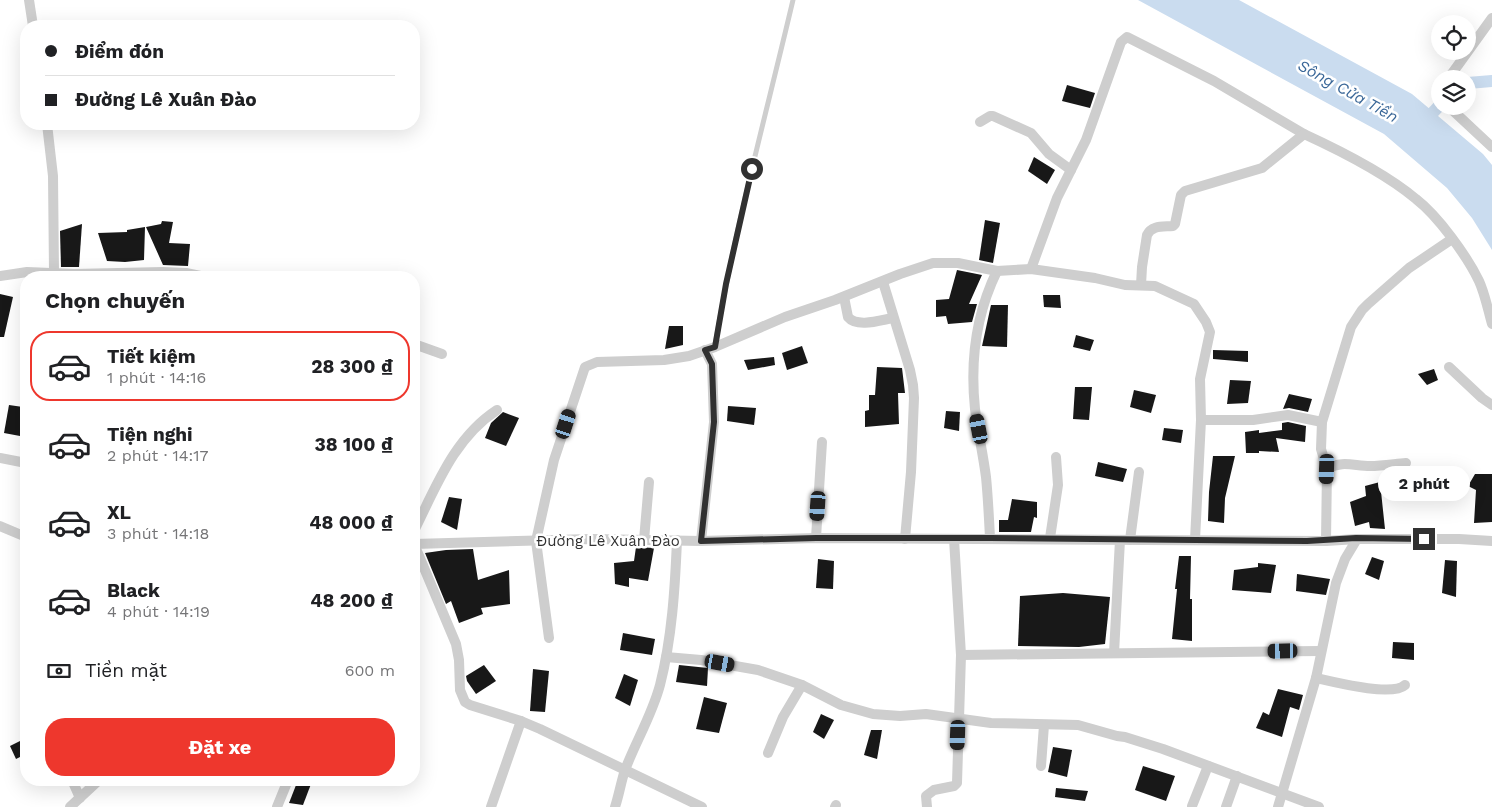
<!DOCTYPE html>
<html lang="vi">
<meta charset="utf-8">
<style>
:root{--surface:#fff;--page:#f2f2f2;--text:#202124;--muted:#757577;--line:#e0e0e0;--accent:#ee372d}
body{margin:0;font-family:"Work Sans",sans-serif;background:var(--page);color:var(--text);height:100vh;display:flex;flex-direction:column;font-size:19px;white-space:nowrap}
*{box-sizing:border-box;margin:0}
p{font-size:16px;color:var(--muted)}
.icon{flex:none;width:28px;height:28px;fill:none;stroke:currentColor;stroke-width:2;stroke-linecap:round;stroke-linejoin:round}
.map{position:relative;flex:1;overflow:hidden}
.side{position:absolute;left:20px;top:271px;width:400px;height:515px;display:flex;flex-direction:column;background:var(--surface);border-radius:20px;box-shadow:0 5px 20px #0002}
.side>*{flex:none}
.banner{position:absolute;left:20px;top:20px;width:400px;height:110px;border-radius:20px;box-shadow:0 5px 20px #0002;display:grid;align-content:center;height:110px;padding:0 25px;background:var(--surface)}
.buttons{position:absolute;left:1431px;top:15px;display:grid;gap:10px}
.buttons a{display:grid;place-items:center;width:45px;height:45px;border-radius:50%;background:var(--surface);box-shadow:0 5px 20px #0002;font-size:25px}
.end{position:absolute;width:22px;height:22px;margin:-11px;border:6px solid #313131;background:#fff;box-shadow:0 0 0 2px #fff}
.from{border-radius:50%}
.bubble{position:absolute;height:35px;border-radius:18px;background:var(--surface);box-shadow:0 5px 20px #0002;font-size:16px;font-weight:700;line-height:35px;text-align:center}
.car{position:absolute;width:15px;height:30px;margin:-15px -8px;border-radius:6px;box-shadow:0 0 4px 1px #0007;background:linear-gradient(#222 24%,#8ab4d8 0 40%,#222 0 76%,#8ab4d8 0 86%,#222 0)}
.banner b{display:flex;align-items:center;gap:18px;height:48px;font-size:19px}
.banner b+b{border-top:1px solid var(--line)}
.banner i{width:12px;height:12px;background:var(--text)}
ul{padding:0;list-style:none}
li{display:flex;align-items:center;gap:15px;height:70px;margin:0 10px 8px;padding:0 15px;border:2px solid transparent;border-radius:20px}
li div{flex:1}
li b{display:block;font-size:19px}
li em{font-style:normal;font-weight:700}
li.active{border-color:var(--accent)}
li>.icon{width:45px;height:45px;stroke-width:1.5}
h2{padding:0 25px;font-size:22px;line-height:60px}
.pay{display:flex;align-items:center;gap:12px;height:55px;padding:0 25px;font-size:19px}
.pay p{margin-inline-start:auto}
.cta{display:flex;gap:10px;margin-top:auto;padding:10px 25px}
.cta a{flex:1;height:58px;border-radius:20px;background:var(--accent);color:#fff;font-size:20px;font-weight:700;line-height:58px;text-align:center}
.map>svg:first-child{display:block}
</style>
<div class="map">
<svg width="1492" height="807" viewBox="0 0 1492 807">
<rect width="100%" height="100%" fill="#fff"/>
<polygon fill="#cadcef" points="1138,0 1239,0 1412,94 1483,154 1492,165 1492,250 1472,218 1447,188 1384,134"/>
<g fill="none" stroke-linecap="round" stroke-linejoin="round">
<g stroke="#cadcef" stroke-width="12">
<polyline points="1468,83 1492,81"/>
<polyline points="1422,124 1440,105"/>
</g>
</g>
<g fill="#181818">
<polygon points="1067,85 1095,93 1090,108 1062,101"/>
<polygon points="1034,157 1055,170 1047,184 1028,171"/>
<polygon points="985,220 1000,223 993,263 979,260"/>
<polygon points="162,221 173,222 169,243 190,244 188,266 163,265 146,227 161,224"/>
<polygon points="82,224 79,267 61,267 60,231"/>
<polygon points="145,227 144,260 125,262 107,261 98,233 127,232 127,230"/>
<polygon points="957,270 982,275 969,304 977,304 972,322 948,324 946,316 936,317 936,300 949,299"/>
<polygon points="0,294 13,297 4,337 0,337"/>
<polygon points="1043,295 1060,295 1061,308 1044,307"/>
<polygon points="991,305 1008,305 1007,347 982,346"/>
<polygon points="669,326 683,326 683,345 665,349"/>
<polygon points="1076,335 1094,340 1090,351 1073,347"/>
<polygon points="802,346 808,363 787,370 782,353"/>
<polygon points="1213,350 1248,351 1248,362 1213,359"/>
<polygon points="774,357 775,365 748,370 744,360"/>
<polygon points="877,367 902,368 905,393 898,393 899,424 865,427 865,411 869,410 869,395 875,395"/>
<polygon points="1434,369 1438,380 1427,385 1418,374"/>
<polygon points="1230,380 1251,381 1248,403 1227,404"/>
<polygon points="1075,387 1092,387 1089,420 1073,419"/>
<polygon points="1134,390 1156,395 1151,413 1130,407"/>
<polygon points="1289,394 1312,399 1308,412 1289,408 1283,409"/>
<polygon points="9,405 23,407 20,436 4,433"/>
<polygon points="728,406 756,408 754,425 727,421"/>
<polygon points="946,411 960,412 959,431 944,428"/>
<polygon points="503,412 519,418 506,446 485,438 491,423"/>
<polygon points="1288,422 1306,426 1305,442 1276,438 1279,452 1259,451 1259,453 1246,453 1245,432 1259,430 1259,433 1282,430 1282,423"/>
<polygon points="1164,428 1183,430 1181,443 1162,440"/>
<polygon points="1213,456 1235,456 1225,498 1224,523 1208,521 1209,492"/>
<polygon points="1098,462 1127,469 1123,482 1095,476"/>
<polygon points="1475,474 1492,474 1492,522 1474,523 1476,490 1468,486"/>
<polygon points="1380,482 1385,529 1370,528 1369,522 1355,526 1350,502 1366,496 1365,486"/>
<polygon points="449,497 462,499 457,530 441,522"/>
<polygon points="1012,499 1037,502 1037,518 1034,517 1031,532 999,532 999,520 1008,520"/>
<polygon points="636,547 654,548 648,581 629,578 629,587 615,584 614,563 634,561"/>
<polygon points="473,549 478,580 509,570 510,604 481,608 483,614 459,623 451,601 446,604 425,553 446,550"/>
<polygon points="1179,556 1191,556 1190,599 1192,599 1192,641 1172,639 1177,589 1175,589"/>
<polygon points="1372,557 1384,561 1379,580 1365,574"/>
<polygon points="818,559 834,561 833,589 816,588"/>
<polygon points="1445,560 1457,561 1456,597 1442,593"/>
<polygon points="1258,563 1276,565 1271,593 1232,590 1234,570 1258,567"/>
<polygon points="1297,574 1330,579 1326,595 1296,591"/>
<polygon points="1063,593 1110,597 1105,644 1079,647 1018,646 1020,596"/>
<polygon points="623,633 655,639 652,655 620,650"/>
<polygon points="1393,642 1414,643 1414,660 1392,658"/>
<polygon points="484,665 496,681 476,694 467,681 466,676"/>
<polygon points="679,665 708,668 707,686 676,682"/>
<polygon points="533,669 549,671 545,712 530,711"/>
<polygon points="624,674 638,680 630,706 615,698"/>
<polygon points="1278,689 1303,695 1299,710 1290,707 1282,737 1256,728 1263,712 1269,715"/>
<polygon points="704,697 727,703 719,733 696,729"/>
<polygon points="821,714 834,720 824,739 813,732"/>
<polygon points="871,730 882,730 877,759 864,755"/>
<polygon points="26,738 26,754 16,759 10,746"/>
<polygon points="1053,747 1072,750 1067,777 1048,772"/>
<polygon points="1143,766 1175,776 1166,801 1135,790"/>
<polygon points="298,780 311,784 303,805 289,803"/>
<polygon points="1056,788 1088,791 1085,801 1055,797"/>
</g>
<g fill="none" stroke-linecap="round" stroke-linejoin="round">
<path stroke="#cecece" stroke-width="5" d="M 715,346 C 734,230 766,115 793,0"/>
<g stroke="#cecece" stroke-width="10">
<polyline points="29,0 33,26"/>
<polyline points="1448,79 1492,18"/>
<polyline points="1448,106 1492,147"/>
<polyline points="980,122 990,116 993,116 1031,133 1049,154 1071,170"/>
<polyline points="47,124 53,176 54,272"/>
<polyline points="1031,269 1057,198 1086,140 1121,42 1127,37 1214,81 1304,134"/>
<polyline points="0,276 27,272 74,274 163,272 186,273 210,278"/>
<polyline points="883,282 910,370 913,385 914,398 911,472 905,539"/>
<path d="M 1141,285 L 1142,267 L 1147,235 C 1152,225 1163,227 1173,226 L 1175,224 L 1181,195 L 1185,191 L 1262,168 L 1304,134 C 1341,151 1385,173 1416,199 C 1438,216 1467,256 1479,281 C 1485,294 1488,310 1492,324"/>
<path d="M 844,297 L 848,317 C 857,328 881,320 893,318"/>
<polyline points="414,344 442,354"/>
<polyline points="1449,367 1482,398 1492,405"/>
<polyline points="1201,420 1253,420 1288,415 1322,422"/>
<polyline points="0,458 26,463"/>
<path d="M 1327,469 C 1342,460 1354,466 1370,466 C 1382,466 1394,464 1406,463"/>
<polyline points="0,526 26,537"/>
<path d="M 414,531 C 436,487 454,438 497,410"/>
<polyline points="816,538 822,442"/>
<path d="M 990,538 C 989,518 988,497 986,477 C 983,454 978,432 975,409 C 970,361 976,314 997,271"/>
<polyline points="1050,538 1058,485 1056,457"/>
<polyline points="644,540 649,482"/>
<polyline points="1130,540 1139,472"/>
<polyline points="701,541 714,422 712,364 705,350"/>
<polyline points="1326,541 1327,469 1321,449 1322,422 1351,327 1362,310 1368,304 1409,268 1452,239"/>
<polyline points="414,544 591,539 701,541 816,538 1326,541 1357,539 1459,539 1492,541"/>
<polyline points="414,544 456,644 459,660 460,690 465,702 470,705 521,721 540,729 702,807"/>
<polyline points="549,638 536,541 554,460 585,367 597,362 664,360 689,356 715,347 785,317 835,300 900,274 933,263 958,263 997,271 1031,269 1095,278 1125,285 1155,286 1194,304 1206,322 1210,332 1200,379 1201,420 1195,540"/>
<polyline points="1114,653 1120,540"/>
<polyline points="961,655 1321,651"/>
<polyline points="666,657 701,660 758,670 802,685 841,705 873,714 900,716 926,714 991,723 1078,725 1117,736 1125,737 1163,749 1319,807"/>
<path d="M 1316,678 C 1334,682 1392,697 1405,685"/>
<polyline points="768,753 783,717 802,685"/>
<polyline points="1041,766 1044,725"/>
<polyline points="72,780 80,798"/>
<polyline points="1192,806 1208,766"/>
<polyline points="70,807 99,780"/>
<polyline points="277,807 288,780"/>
<polyline points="491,807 521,721"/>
<path d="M 615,807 C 619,795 621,782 625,770 C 636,741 652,715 660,685 C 672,638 675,588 677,540"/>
<polyline points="835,807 836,805"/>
<polyline points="927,807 926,796 934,790 954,786 957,783 961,655 954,539"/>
<polyline points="1226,807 1237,776"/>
<polyline points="1278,807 1316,678 1336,583 1345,559 1357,539"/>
</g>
</g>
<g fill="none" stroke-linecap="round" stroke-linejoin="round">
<polyline stroke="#313131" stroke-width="6" points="752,169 726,284 715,347 705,350 712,364 714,422 701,541 816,538 990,538 1307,541 1356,538 1424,539"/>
</g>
<g text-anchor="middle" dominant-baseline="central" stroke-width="5" stroke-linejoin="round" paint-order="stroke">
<g font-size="15" fill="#313131" stroke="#fff">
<text x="608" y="541">Đường Lê Xuân Đào</text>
</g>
<g font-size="16" font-style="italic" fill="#3a6798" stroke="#fff">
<text transform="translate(1348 91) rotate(29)">Sông Cửa Tiền</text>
</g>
</g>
</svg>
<div class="buttons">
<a><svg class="icon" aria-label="locate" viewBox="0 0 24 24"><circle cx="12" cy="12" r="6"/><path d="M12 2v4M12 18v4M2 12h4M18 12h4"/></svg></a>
<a><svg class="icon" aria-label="layers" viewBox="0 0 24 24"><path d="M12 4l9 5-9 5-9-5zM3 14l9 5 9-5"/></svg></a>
</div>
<i class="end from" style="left:752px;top:169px"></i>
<i class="end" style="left:1424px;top:539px"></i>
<div class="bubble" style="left:1378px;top:466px;width:92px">2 phút</div>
<i class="car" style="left:566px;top:424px;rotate:18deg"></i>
<i class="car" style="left:979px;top:429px;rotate:349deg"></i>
<i class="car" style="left:1327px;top:469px;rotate:182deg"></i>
<i class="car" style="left:818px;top:506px;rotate:184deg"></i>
<i class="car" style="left:1283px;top:651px;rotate:269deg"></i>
<i class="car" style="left:720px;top:663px;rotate:100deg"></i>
<i class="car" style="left:958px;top:735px;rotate:182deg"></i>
<div class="banner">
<b><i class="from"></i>Điểm đón</b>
<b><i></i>Đường Lê Xuân Đào</b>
</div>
<section class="side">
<h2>Chọn chuyến</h2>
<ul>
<li class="active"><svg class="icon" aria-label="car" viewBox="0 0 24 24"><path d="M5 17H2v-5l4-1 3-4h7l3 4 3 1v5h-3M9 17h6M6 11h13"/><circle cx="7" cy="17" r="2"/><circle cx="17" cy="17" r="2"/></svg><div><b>Tiết kiệm</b><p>1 phút · 14:16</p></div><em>28 300 ₫</em></li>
<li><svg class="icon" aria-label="car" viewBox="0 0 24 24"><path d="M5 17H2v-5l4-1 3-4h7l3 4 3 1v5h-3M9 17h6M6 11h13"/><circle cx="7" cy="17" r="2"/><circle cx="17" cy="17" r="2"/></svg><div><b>Tiện nghi</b><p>2 phút · 14:17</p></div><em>38 100 ₫</em></li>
<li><svg class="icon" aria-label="car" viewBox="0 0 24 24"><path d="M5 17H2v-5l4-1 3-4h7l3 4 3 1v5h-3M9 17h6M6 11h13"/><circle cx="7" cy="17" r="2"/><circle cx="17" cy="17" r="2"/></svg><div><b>XL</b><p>3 phút · 14:18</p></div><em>48 000 ₫</em></li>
<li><svg class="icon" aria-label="car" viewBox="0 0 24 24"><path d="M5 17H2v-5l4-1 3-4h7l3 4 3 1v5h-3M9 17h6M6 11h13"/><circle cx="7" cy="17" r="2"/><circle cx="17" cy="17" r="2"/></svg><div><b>Black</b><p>4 phút · 14:19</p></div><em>48 200 ₫</em></li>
</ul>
<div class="pay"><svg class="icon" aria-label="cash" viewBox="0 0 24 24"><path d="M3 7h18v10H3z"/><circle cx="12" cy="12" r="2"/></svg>Tiền mặt<p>600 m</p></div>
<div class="cta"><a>Đặt xe</a></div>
</section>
</div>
